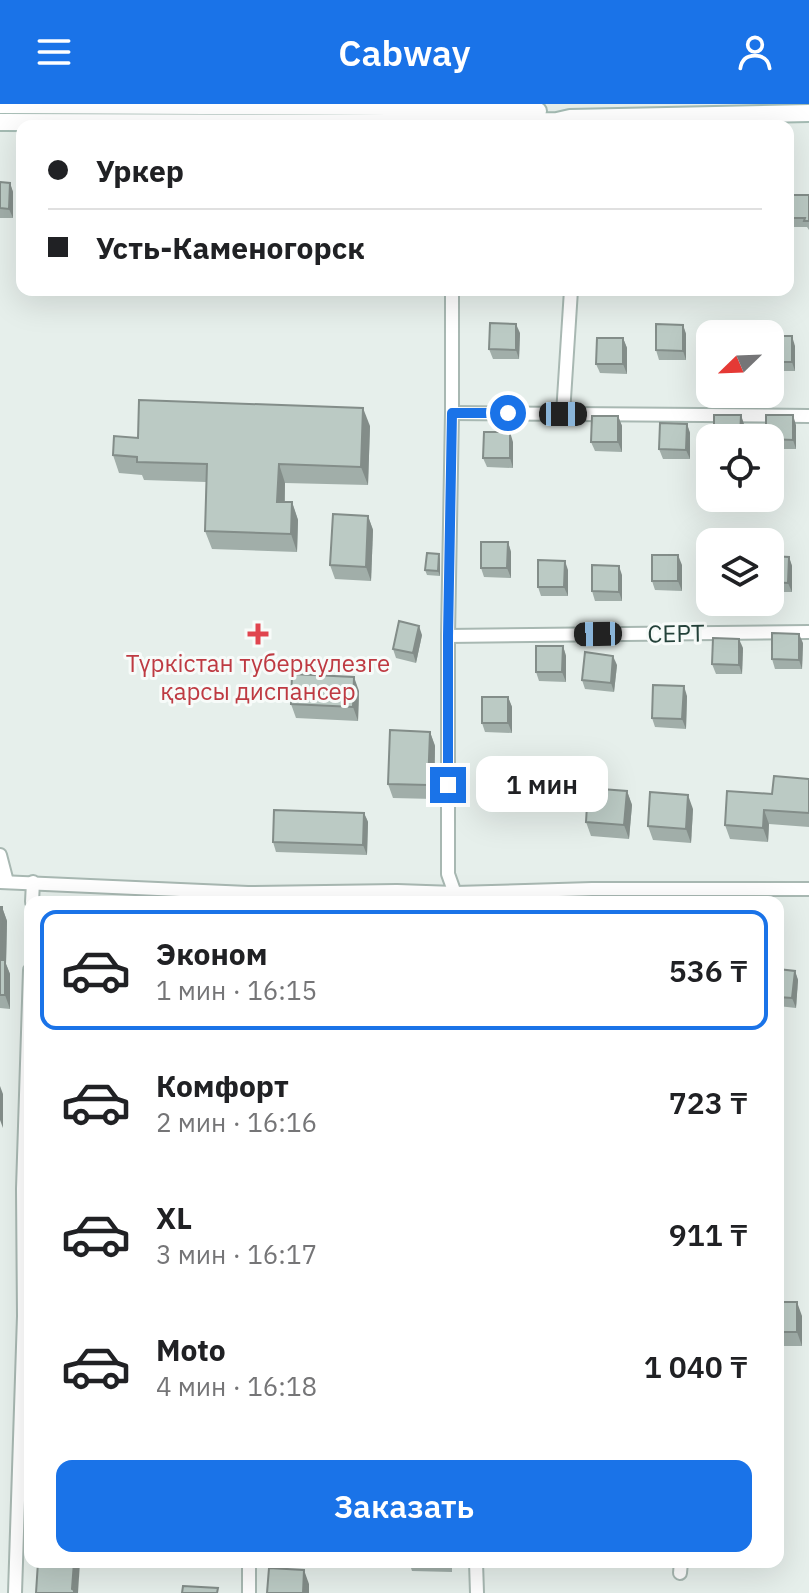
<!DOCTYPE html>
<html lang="ru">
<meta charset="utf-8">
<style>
:root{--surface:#fff;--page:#f2f2f2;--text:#202124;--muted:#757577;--line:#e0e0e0;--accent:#1a73e8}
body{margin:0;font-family:"IBM Plex Sans",sans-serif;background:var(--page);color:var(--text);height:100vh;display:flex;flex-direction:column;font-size:30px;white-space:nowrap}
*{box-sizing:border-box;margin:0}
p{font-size:26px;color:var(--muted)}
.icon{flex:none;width:44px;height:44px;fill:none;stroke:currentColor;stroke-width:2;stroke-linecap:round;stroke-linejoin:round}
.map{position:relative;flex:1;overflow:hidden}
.sheet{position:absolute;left:24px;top:792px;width:760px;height:672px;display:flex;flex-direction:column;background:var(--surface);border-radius:16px;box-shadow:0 8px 32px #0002}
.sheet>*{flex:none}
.hud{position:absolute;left:16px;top:16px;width:778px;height:176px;border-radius:16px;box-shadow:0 8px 32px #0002;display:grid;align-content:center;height:176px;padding:0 32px;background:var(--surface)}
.needle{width:52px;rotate:247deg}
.fabs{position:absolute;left:696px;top:216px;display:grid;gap:16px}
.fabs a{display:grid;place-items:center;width:88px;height:88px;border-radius:16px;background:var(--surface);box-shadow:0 8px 32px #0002;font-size:40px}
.end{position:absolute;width:36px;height:36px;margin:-18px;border:10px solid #1a73e8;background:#fff;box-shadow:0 0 0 4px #fff}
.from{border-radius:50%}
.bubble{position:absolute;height:56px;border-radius:16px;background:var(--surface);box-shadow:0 8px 32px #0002;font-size:26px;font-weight:600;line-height:56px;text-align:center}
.car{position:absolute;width:24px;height:48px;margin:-24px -12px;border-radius:10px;box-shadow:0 0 6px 2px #0007;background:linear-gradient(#222 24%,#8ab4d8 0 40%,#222 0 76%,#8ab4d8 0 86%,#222 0)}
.hud b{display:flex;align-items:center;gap:28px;height:76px;font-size:30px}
.hud b+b{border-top:2px solid var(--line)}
.hud i{width:20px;height:20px;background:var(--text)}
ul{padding:14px 0 0;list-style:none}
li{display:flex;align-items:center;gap:24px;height:120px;margin:0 16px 12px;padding:0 16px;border:4px solid transparent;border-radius:16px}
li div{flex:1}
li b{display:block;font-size:30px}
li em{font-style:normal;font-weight:600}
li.active{border-color:var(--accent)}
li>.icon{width:72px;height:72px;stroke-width:1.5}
.action{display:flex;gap:16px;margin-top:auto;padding:16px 32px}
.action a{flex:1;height:92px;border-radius:16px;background:var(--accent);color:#fff;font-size:32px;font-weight:600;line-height:92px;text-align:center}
header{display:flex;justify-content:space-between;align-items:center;height:104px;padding:0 32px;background:var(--accent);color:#fff;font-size:36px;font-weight:600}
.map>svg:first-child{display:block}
</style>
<header><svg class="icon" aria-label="menu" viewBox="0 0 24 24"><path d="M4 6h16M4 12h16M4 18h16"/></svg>Cabway<svg class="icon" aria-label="person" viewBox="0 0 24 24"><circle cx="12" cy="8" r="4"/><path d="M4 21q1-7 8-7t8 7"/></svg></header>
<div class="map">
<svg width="809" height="1489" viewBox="0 0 809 1489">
<rect width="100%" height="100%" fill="#e6efeb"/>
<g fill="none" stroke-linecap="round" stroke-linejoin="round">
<defs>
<g id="street">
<polyline points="452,186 452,309 448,532 448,770 458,798"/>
<polyline points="452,309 809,312"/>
<polyline points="563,310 571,186"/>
<polyline points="448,532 809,528"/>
<polyline points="0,751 7,778"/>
<polyline points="0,778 248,789 397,787 455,789 592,785 809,785"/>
<polyline points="32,798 33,778"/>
<polyline points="476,1458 477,1489"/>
<polyline points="680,1469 681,1458"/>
<polyline points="15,1489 24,1212 23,1085 30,866"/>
<polyline points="249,1489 249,1458"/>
</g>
<g id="secondary">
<polyline points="0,1 389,3 538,7"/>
<polyline points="0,18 392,19 557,17 570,14 809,9"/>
</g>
</defs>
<use href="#street" stroke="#a8b8b2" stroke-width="16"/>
<use href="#secondary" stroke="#a4bbb3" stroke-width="20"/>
<use href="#street" stroke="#fff" stroke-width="12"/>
<use href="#secondary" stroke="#fff" stroke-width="16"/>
</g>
<g fill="#a1aea9">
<polygon points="0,78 10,79 13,88 13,114 0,114"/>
<polygon points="788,90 809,91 809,126 807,123 788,123"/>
<polygon points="683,221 686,230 686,256 659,256 656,246"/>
<polygon points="520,229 519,255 493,255 489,245"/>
<polygon points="770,232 795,242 795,267 770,267"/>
<polygon points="623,234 627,244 627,270 600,269 596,260"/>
<polygon points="618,312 622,322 622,348 595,347 591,338"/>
<polygon points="687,320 690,329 690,355 663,355 659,345"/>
<polygon points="796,321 796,345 770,345 770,334"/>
<polygon points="370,322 368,381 285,379 285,398 292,398 298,416 297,448 212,445 205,427 206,378 144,376 142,371 119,369 113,351 138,334"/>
<polygon points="513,338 513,364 487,363 483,354"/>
<polygon points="368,412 373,426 371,477 335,475 330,461"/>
<polygon points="508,438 511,448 511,474 484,473 481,464"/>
<polygon points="770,452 789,453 792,462 792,488 770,488"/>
<polygon points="440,455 440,472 427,471 425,466"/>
<polygon points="682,461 682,487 655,486 652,477"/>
<polygon points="568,466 568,492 541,492 538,483"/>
<polygon points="622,471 622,497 595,497 592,487"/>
<polygon points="422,531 416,559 396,554 393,545"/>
<polygon points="803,539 802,565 775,565 772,555"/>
<polygon points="563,542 566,552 566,578 539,577 536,568"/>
<polygon points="743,544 742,570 716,570 712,560"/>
<polygon points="617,561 614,588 585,585 582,576"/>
<polygon points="359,587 358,617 296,614 291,600"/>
<polygon points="687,592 686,625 655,623 652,614"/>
<polygon points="508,593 512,603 512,629 485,628 482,619"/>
<polygon points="430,628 435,642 434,695 393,694 388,680"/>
<polygon points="809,675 809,723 769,720 768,738 730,735 725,721 772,690"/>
<polygon points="627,687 632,701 629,735 591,732 586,718"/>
<polygon points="693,705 691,739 653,736 648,722"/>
<polygon points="364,709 368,718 367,751 276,748 273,738"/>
<polygon points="0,803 2,803 7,817 6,860 10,870 10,905 0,904"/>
<polygon points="778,865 795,867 798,876 796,904 778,902"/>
<polygon points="778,1198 802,1212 802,1242 778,1242"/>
<polygon points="193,1458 230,1458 229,1464 194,1461"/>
<polygon points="409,1458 452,1458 452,1468 412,1467"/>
<polygon points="489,1458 529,1458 529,1460 490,1459"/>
</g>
<g fill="#838d89">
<polygon points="10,79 13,88 13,114 9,105"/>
<polygon points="516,220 520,229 519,255 516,246"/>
<polygon points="683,221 686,230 686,256 683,247"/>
<polygon points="792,232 795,242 795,267 792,258"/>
<polygon points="623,234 627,244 627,270 623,260"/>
<polygon points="363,304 370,322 368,381 361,363"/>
<polygon points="741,311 744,320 744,334 740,334"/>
<polygon points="793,311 796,321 796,345 793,336"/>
<polygon points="618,312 622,322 622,348 618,338"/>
<polygon points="687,320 690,329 690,355 686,346"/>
<polygon points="510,328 513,338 513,364 510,354"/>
<polygon points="279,360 285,379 284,416 277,398"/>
<polygon points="292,398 298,416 297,448 291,430"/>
<polygon points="368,412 373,426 371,477 366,463"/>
<polygon points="508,438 511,448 511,474 507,464"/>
<polygon points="439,450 440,455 440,472 438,467"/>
<polygon points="678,451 682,461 682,487 678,477"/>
<polygon points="789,453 792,462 792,488 788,479"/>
<polygon points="565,457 568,466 568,492 564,483"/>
<polygon points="619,462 622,471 622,497 619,488"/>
<polygon points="419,522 422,531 416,559 413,549"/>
<polygon points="799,530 803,539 802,565 799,556"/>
<polygon points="739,535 743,544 742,570 739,561"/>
<polygon points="563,542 566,552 566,578 562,568"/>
<polygon points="613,552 617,561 614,588 611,579"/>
<polygon points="354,573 359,587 358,617 353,603"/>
<polygon points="684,582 687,592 686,625 682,615"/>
<polygon points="508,593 512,603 512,629 508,619"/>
<polygon points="430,628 435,642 434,695 428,681"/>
<polygon points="627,687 632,701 629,735 624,721"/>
<polygon points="688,691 693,705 691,739 686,725"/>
<polygon points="764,706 769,720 768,738 763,724"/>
<polygon points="364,709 368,718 367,751 363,741"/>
<polygon points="2,803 7,817 6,860 10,870 10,905 5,891 1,856"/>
<polygon points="795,867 798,876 796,904 792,894"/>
<polygon points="0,932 0,982 3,990 3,1024 0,1016"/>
<polygon points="779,1070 782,1080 780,1107 778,1102"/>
<polygon points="797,1198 802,1212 802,1242 797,1228"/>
<polygon points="74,1458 80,1458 78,1489 74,1489 72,1485"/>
<polygon points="304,1466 309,1480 309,1489 303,1489"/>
</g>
<g fill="#bbcac4" stroke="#838d89" stroke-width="2">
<polygon points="0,78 10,79 9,105 0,104"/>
<polygon points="788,91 809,91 809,117 804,117 805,114 788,114"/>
<polygon points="490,219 516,220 516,246 489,245"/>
<polygon points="656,220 683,221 683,247 656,246"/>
<rect x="770" y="232" width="22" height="26"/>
<polygon points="597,234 623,234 623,260 596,260"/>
<polygon points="139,296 363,304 361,363 279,360 277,398 292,398 291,430 205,427 207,360 137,358 137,353 113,351 114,332 138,334"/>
<polygon points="714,311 741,311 740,334 714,334"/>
<polygon points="766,311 793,311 793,336 770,335 770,334 766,334"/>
<polygon points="592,312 618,312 618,338 591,338"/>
<polygon points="660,319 687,320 686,346 659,345"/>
<polygon points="484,328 510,328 510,354 483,354"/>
<polygon points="333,410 368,412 366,463 330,461"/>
<polygon points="481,438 508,438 507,464 481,464"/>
<polygon points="427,449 439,450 438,467 425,466"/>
<rect x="652" y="451" width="26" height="26"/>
<rect x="708" y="452" width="2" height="26"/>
<polygon points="770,452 789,453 788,479 770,478"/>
<polygon points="538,456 565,457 564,483 538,483"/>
<polygon points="592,461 619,462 619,488 592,487"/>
<polygon points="399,517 419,522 413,549 393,545"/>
<polygon points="772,529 799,530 799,556 772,555"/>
<polygon points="713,534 739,535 739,561 712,560"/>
<polygon points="536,542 563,542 562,568 536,568"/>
<polygon points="585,548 613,552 611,579 582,576"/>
<polygon points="292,570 354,573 353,603 291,600"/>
<polygon points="653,581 684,582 682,615 652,614"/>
<rect x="482" y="593" width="26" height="26"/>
<polygon points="390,626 430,628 428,681 388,680"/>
<polygon points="774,672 809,675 809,709 764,706 763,724 725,721 727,687 772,690"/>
<polygon points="588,684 627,687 624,721 586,718"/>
<polygon points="650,688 688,691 686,725 648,722"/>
<polygon points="274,706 364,709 363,741 273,738"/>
<polygon points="640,795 670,797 670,798 640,798"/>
<rect x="470" y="796" width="39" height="2"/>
<polygon points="0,803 2,803 1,856 5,856 5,891 0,891"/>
<polygon points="778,865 795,867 792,894 778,893"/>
<rect x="778" y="1198" width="19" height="30"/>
<polygon points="38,1458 74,1458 72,1485 74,1486 74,1489 36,1489"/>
<polygon points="269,1464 304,1466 303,1489 267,1489"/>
<polygon points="183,1482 218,1484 217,1489 182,1489"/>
</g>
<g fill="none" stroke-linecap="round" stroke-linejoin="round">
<polyline stroke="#1a73e8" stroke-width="10" points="448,681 448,532 452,309 508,309"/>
</g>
<path fill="#e0444e" stroke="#f7fbf9" stroke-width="3" d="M254 518h8v8h8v8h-8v8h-8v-8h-8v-8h8z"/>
<g text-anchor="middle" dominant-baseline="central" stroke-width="6" stroke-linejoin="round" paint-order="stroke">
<g font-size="24" fill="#24423a" stroke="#f7fbf9">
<text transform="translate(676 529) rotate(-1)">СЕРТ</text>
</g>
<g font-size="24" fill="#be3a42" stroke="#f7fbf9">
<text x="258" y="559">Түркістан туберкулезге<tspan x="258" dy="28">қарсы диспансер</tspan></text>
</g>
</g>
</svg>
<div class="fabs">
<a><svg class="needle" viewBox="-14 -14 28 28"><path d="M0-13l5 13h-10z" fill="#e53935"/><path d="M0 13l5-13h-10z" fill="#757577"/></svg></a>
<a><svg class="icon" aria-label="locate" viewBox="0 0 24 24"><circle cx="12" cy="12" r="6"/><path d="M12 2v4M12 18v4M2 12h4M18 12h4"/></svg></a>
<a><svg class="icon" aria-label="layers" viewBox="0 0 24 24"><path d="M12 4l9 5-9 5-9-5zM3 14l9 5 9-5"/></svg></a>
</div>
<i class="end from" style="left:508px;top:309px"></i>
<i class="end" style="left:448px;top:681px"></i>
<div class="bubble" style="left:476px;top:652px;width:132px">1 мин</div>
<i class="car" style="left:563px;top:310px;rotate:90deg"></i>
<i class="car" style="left:598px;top:530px;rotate:269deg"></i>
<div class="hud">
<b><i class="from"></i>Уркер</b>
<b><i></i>Усть-Каменогорск</b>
</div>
<section class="sheet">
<ul>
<li class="active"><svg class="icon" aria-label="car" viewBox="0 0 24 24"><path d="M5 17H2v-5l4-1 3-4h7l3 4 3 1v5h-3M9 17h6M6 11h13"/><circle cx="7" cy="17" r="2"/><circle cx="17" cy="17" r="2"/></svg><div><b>Эконом</b><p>1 мин · 16:15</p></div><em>536 ₸</em></li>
<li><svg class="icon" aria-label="car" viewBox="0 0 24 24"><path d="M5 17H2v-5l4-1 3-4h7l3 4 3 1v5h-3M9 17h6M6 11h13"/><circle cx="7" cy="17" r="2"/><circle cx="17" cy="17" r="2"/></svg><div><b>Комфорт</b><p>2 мин · 16:16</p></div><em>723 ₸</em></li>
<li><svg class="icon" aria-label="car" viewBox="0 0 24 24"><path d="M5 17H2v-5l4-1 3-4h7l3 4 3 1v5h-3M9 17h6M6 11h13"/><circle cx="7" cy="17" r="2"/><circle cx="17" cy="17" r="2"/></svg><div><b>XL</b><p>3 мин · 16:17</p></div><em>911 ₸</em></li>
<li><svg class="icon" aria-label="car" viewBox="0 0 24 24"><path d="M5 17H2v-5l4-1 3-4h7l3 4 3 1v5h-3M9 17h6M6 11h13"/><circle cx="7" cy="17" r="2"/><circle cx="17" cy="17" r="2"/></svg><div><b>Moto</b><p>4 мин · 16:18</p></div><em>1 040 ₸</em></li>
</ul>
<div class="action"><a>Заказать</a></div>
</section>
</div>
